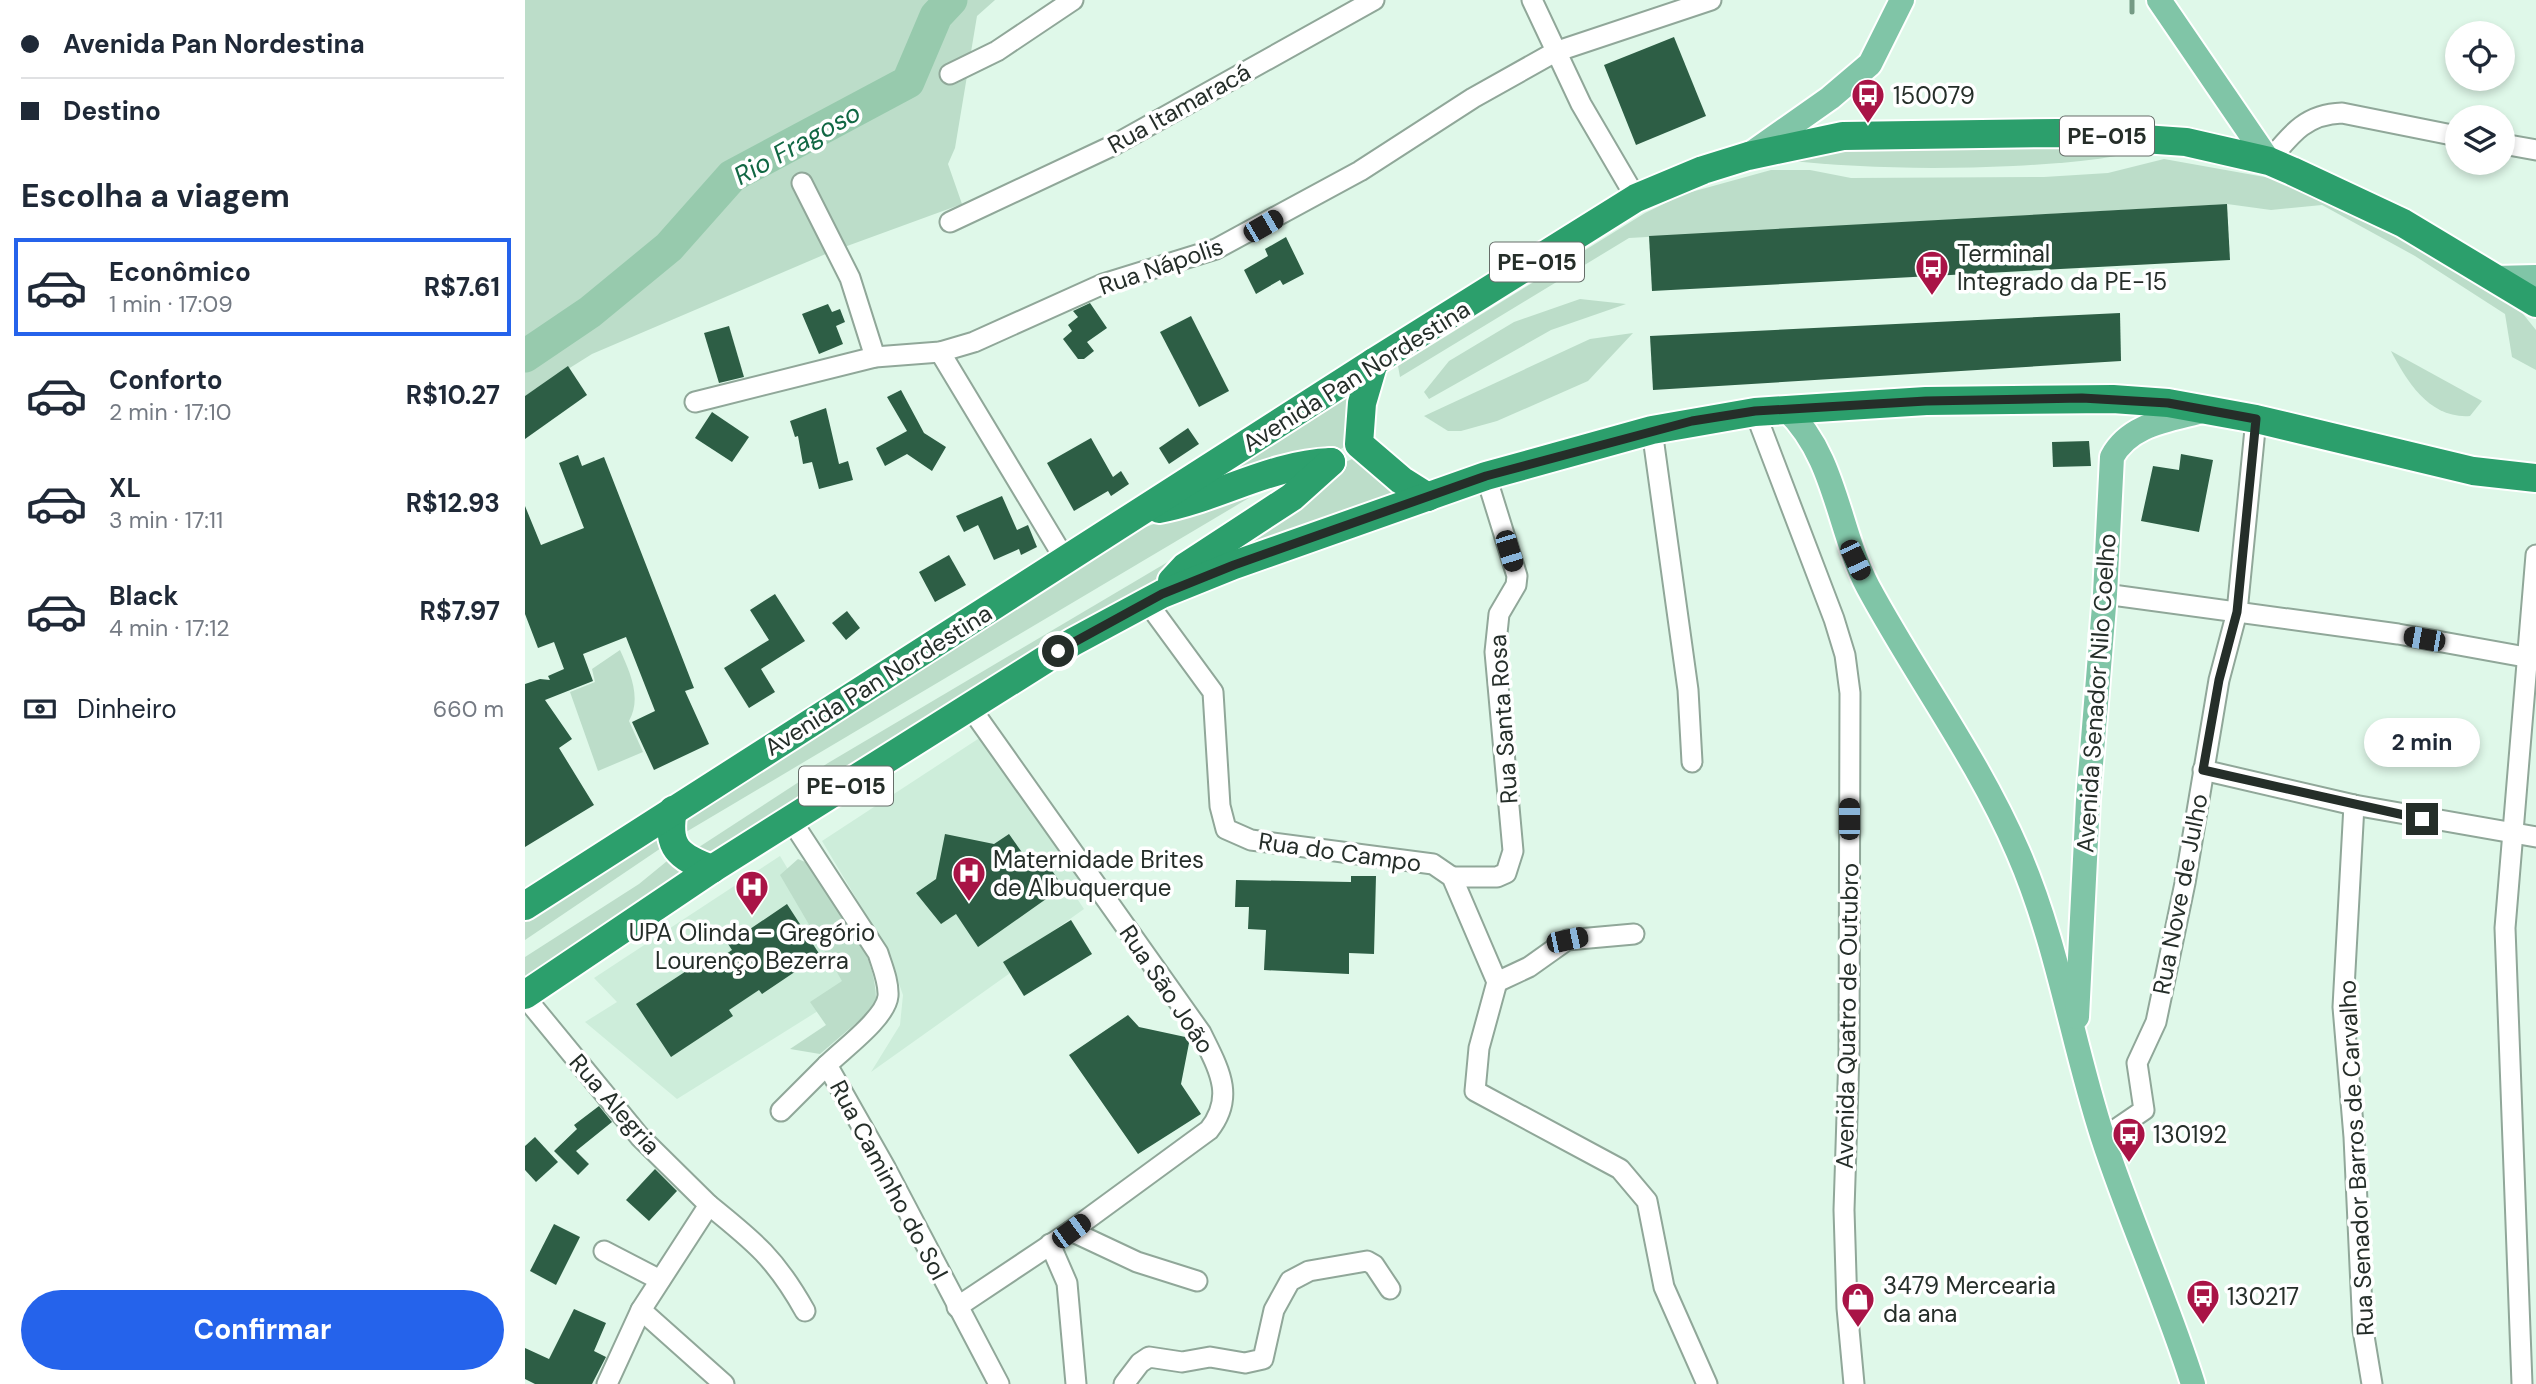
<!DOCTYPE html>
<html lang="pt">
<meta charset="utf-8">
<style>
:root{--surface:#fff;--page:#f2f2f3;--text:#1f2937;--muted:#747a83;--line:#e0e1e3;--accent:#2563eb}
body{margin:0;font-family:"DM Sans",sans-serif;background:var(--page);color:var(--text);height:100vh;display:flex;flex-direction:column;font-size:26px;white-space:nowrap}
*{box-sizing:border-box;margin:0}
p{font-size:23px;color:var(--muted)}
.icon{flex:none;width:38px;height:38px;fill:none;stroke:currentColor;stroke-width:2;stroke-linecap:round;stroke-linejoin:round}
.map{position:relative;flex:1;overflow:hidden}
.side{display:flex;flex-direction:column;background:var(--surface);width:525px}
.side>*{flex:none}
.top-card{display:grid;align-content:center;height:154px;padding:0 21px;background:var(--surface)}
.controls{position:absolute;left:1920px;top:21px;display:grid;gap:14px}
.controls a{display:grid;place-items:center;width:70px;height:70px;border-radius:50%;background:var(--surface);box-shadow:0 4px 10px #0003;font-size:35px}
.end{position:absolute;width:32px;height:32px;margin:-16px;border:9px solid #252e29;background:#fff;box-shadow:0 0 0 4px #fff}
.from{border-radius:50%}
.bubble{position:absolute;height:49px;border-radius:24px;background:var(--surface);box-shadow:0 4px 10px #0003;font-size:23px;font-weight:700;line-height:49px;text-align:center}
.car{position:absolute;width:21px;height:42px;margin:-21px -10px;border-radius:9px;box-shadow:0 0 5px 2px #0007;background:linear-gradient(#222 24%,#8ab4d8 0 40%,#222 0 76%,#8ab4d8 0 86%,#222 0)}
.top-card b{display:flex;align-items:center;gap:24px;height:66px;font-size:26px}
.top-card b+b{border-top:2px solid var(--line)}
.top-card i{width:18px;height:18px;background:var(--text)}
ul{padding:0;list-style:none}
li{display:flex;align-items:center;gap:21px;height:98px;margin:0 14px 10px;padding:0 7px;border:4px solid transparent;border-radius:0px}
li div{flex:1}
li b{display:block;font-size:26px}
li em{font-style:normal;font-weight:700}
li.selected{border-color:var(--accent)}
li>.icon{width:63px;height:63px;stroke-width:1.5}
h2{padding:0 21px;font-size:32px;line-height:84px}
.pay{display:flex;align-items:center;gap:18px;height:77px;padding:0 21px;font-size:26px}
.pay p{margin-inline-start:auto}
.button{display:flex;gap:14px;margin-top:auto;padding:14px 21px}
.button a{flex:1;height:80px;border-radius:42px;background:var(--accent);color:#fff;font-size:28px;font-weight:700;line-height:80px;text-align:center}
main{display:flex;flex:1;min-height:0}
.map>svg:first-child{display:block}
</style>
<main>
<section class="side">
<div class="top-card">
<b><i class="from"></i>Avenida Pan Nordestina</b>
<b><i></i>Destino</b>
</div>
<h2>Escolha a viagem</h2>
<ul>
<li class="selected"><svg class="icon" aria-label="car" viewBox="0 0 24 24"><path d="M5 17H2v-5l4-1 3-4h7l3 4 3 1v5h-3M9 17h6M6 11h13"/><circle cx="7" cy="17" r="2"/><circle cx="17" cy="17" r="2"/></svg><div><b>Econômico</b><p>1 min · 17:09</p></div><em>R$7.61</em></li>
<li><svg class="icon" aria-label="car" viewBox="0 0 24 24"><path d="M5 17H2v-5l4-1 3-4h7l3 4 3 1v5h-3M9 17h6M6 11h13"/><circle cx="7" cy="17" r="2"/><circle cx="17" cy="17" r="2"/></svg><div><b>Conforto</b><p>2 min · 17:10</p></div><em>R$10.27</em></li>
<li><svg class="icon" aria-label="car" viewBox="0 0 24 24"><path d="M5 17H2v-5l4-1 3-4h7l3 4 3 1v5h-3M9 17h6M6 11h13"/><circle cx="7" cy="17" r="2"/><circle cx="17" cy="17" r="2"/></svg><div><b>XL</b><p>3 min · 17:11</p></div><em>R$12.93</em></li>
<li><svg class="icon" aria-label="car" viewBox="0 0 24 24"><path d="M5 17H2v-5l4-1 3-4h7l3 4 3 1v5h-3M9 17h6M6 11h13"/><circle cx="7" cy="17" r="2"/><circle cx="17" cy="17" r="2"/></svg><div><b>Black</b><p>4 min · 17:12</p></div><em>R$7.97</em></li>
</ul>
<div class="pay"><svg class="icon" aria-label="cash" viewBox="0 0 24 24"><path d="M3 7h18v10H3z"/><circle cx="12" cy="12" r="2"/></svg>Dinheiro<p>660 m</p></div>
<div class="button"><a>Confirmar</a></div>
</section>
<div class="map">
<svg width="2011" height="1384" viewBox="0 0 2011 1384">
<rect width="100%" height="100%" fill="#dff8e9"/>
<g fill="#cdedda">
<polygon points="456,737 562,890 551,897 559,909 483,963 488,971 346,1072 375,1025 378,995 362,950 297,841"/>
<polygon points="255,856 333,986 152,1099 60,1022 92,1002 69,978"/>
</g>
<g fill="#bcddc9">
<polygon points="0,0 470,0 452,16 430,148 423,164 437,204 303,253 67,354 0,396"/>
<path d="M 1285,143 L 1641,144 C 1590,160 1541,163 1488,166 C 1401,170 1317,168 1231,157 Z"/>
<polygon points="1639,159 1751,179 1805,196 1986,299 2011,330 2011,370 1987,357 1980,314 1890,256 1797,205 1746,210 1702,204 1104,238 875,377 873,366 1120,213 1159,194 1246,170 1285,170 1326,178 1519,177 1583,173"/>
<polygon points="1055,299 1101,304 1026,330 904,399 899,392 924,361 989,322"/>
<polygon points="1108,333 1063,381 972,421 936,431 923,431 899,416 1065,339"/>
<path d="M 1866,351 L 1957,401 L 1945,416 C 1905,419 1882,382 1866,351 Z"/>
<polygon points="839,374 827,442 803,457 650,500"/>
<polygon points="834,456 893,500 680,567 816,464"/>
<polygon points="761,476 161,832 161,818 618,528"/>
<polygon points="685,537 630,590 190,854 171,849 303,763"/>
<path d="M 95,650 C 105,672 117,698 104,721 L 118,752 L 73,771 L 45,692 L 70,682 L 67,669 Z"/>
<polygon points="139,823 142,844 0,940 0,914"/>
<polygon points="147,857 163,879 0,988 0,957 114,884"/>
<path d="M 273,859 L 285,864 C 313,907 354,953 351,1006 L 295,1054 L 265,1049 L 301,1025 L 285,1002 L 317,981 L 255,875 Z"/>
</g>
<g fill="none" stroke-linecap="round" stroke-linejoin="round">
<polyline stroke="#759b85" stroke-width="5" points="1607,0 1607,12"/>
<polyline stroke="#97caad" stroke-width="33" points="0,356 65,312 144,247 207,176 383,82 411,16 426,0"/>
</g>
<g fill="#2d5e45">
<polygon points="1149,37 1181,116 1111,145 1079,65"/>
<polygon points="1702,204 1705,260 1127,291 1124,236"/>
<polygon points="761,237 779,274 758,285 755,280 731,294 719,270 743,256 740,249"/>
<polygon points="565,303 582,328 562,342 569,351 559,359 553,359 538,339 547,331 543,325 553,317 548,311"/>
<polygon points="303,304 307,312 315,309 320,322 311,326 318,344 294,354 277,314"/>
<polygon points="1595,313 1596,361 1128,390 1125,336"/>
<polygon points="666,316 704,391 674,407 635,332"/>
<polygon points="204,326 219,377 194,383 179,333"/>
<polygon points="43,366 62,395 0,439 0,396"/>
<polygon points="376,390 399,433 421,447 407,471 382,454 360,466 351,448 382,431 362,397"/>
<polygon points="301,408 314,464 323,461 328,480 294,489 287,462 278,464 273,436 270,437 265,421"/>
<polygon points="187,412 224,437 207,462 170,438"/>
<polygon points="663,428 674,444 644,464 634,448"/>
<polygon points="566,438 588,477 596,471 604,484 586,496 583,491 549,511 522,463"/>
<polygon points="1564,441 1566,466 1528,467 1527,442"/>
<polygon points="1656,454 1688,460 1674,532 1616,521 1628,466 1654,470"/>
<polygon points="53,455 57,466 79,457 169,688 160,691 184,744 129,770 107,722 130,711 101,637 58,654 68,681 20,700 47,739 34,748 69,805 0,847 0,684 15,679 25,680 23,676 39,669 29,642 13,648 0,614 0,506 16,545 59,528 34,463"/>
<polygon points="477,496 492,530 503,525 512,547 496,555 494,549 469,560 453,525 439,532 431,516"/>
<polygon points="424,555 441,585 410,602 394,572"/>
<polygon points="250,594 280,641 236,669 250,692 224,708 199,668 244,640 225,610"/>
<polygon points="322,611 335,628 321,640 307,623"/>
<polygon points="420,834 469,844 484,834 501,858 505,855 511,862 518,857 538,887 453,947 431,914 416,924 391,893 411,879"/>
<polygon points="826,876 851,876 849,954 824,953 824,974 739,970 741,930 723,929 724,907 710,907 711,880 826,882"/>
<polygon points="262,904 295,955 237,994 234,990 204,1010 208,1016 146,1057 111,1004 178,960 182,967 207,950 203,944"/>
<polygon points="546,920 567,954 499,996 478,962"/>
<polygon points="603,1015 614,1027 665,1038 656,1084 676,1114 613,1154 544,1055"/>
<polygon points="74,1106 87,1122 51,1151 64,1164 53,1175 29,1151 52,1129 49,1125"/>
<polygon points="10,1137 33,1162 11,1182 0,1170 0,1146"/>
<polygon points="130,1169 152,1191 124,1221 101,1200"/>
<polygon points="29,1224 55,1237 31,1285 5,1271"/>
<polygon points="49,1309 81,1323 69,1351 81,1357 67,1384 10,1384 0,1379 0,1348 24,1359"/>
</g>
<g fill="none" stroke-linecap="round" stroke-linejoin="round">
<defs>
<g id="minor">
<polyline points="1007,0 1056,104 1111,198"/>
<polyline points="425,74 472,51 548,0"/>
<polyline points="1978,144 2011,150"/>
<path d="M 1744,161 C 1766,134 1781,114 1817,113 L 1932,136"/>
<polyline points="277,183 325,278 350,357"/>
<polyline points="425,222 589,145 849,0"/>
<polyline points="415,352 541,561"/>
<polyline points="170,402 350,357 415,352 449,342 578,284 691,249 835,171 948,98 1030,52 1186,0"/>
<polyline points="1230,412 1309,619 1320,655 1325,693 1324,1053 1319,1210 1322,1308 1329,1384"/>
<polyline points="1127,430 1163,690 1167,762"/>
<polyline points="1580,594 1873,634 2011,659"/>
<polyline points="622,602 688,692 695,806 701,829 726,840 908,864 927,877 972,982 954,1048 950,1091 1095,1169 1122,1201 1139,1287 1182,1384"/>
<polyline points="1678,770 1829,805 2011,837"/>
<polyline points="1829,805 1818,1007 1829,1137 1838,1330 1847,1384"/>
<path d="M 266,820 L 353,953 C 357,966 364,982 363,996 C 361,1018 318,1049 302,1065 L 361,1169 L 474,1384"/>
<polyline points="927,877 972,877 981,873 988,851 970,652 974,614 991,585 992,576 961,476"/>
<polyline points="972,982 1004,967 1042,940 1109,934"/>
<polyline points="0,997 115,1137 184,1205 116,1310 82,1384"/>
<polyline points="256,1111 302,1065"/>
<polyline points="1578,1138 1619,1110 1612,1063 1631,1022 1660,883 1694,680 1712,612 1731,419"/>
<path d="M 184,1205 C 230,1242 251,1259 280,1311"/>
<polyline points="546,1231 612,1262 672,1281"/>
<polyline points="525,1244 542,1283 551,1384"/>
<polyline points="79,1251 135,1280"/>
<path d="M 432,1307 L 546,1231 L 684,1130 C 711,1096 693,1068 676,1033 L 445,707"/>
<polyline points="116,1310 199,1384"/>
<polyline points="599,1384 615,1363 624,1357 657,1362 685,1357 720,1363 738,1359 749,1310 765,1281 784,1271 842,1261 849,1265 865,1289"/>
<polyline points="1997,1384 1980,928 2011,555"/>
</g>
<g id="major">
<polyline points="1634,0 1744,161"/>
<polyline points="1224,155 1305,98 1345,64 1377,0"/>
<polyline points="1969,278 2011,277"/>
<path d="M 1262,410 C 1311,457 1313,530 1343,587 C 1391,676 1453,759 1493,852 C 1533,944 1547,1043 1578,1138 C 1605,1221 1642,1301 1668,1384"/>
<path d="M 1552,1017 L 1563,800 L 1580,594 L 1587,457 C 1605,423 1646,420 1681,410"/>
</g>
<g id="highway">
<polyline points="849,362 837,403 834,444 876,480 903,497"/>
<path d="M 634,509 C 693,498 746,464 806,462"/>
<polyline points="647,581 660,567 767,497 806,462"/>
<path d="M 148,810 C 141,847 153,857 187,869"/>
<polyline points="0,906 849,362 1111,198 1178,170 1223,156 1318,136 1533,133 1661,142 1744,161 1767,171 1878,223 2011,303"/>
<polyline points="0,995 187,869 548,642 637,594 709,565 961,476 1127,430 1230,412 1401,401 1588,399 1643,403 1731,419 1948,471 2011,478"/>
</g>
</defs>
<use href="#minor" stroke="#90a799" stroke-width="23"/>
<use href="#major" stroke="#fff" stroke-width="28"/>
<use href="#highway" stroke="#fff" stroke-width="32"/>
<use href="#minor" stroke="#fff" stroke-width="19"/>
<use href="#major" stroke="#80c5a7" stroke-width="24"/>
<use href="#highway" stroke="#2c9f6c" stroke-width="28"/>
</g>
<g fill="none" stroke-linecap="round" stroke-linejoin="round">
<polyline stroke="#252e29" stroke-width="9" points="533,651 637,594 709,565 961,476 1167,421 1230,411 1401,401 1557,398 1643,403 1731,419 1712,612 1694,680 1678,770 1897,819"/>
</g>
<defs>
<symbol id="bus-pin" viewBox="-11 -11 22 30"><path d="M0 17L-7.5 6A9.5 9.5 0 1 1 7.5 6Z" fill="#a91446" stroke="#fff"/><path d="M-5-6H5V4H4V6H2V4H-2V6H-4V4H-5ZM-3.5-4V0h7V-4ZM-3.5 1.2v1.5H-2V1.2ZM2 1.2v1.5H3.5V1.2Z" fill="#fff"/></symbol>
<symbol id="hospital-pin" viewBox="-11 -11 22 30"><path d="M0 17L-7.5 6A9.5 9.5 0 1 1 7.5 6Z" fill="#a91446" stroke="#fff"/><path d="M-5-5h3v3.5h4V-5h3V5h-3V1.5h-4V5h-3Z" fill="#fff"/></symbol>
<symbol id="shop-pin" viewBox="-11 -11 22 30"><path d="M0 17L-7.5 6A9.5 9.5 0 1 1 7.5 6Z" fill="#a91446" stroke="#fff"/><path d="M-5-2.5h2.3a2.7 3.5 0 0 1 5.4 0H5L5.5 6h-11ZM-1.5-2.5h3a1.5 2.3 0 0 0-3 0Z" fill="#fff"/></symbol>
</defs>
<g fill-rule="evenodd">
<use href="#bus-pin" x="1324" y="76" width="38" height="52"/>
<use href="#bus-pin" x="1388" y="248" width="38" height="52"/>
<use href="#hospital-pin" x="425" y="854" width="38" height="52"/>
<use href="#hospital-pin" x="208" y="868" width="38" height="52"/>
<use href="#bus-pin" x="1585" y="1115" width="38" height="52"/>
<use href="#bus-pin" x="1659" y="1277" width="38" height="52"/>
<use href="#shop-pin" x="1314" y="1280" width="38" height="52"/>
</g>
<g text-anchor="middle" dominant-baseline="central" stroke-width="7" stroke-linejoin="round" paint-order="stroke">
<g fill="#fff" stroke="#666d69" stroke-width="2">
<rect x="1535" y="116.5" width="94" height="39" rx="5"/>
<rect x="965" y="242.5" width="94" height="39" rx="5"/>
<rect x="274" y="766.5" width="94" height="39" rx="5"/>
</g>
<g font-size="23" font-weight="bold" fill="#252e29">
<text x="1582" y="136">PE-015</text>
<text x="1012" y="262">PE-015</text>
<text x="321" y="786">PE-015</text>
</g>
<g font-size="24" fill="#252e29" stroke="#fff" text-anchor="start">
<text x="1368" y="95">150079</text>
<text x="1432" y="253">Terminal<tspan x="1432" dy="28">Integrado da PE-15</tspan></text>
<text x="468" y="859">Maternidade Brites<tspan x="468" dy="28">de Albuquerque</tspan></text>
<text x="227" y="932" text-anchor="middle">UPA Olinda – Gregório<tspan x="227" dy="28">Lourenço Bezerra</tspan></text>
<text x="1628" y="1134">130192</text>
<text x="1358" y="1285">3479 Mercearia<tspan x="1358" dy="28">da ana</tspan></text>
<text x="1702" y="1296">130217</text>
</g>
<g font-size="24" fill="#252e29" stroke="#fff">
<text transform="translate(654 108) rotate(-29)">Rua Itamaracá</text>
<text transform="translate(636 266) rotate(-19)">Rua Nápolis</text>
<text transform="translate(831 376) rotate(-32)">Avenida Pan Nordestina</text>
<text transform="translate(353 680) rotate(-32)">Avenida Pan Nordestina</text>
<text transform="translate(1571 693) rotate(-86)">Avenida Senador Nilo Coelho</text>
<text transform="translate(978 719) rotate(-94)">Rua Santa Rosa</text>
<text transform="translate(815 852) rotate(8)">Rua do Campo</text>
<text transform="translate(1655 894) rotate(-79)">Rua Nove de Julho</text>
<text transform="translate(642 989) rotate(56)">Rua São João</text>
<text transform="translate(1322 1016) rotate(-89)">Avenida Quatro de Outubro</text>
<text transform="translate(90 1104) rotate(49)">Rua Alegria</text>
<text transform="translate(1831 1158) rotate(-93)">Rua Senador Barros de Carvalho</text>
<text transform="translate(364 1180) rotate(62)">Rua Caminho do Sol</text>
</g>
<g font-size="26" font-style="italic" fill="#106743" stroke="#fff">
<text transform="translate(272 144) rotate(-29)">Rio Fragoso</text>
</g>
</g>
</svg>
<div class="controls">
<a><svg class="icon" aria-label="locate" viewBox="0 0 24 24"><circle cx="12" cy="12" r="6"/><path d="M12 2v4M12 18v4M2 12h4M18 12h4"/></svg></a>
<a><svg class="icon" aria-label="layers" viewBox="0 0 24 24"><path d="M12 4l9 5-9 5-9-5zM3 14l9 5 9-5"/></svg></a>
</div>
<i class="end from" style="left:533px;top:651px"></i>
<i class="end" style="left:1897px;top:819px"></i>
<div class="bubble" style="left:1839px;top:718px;width:116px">2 min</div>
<i class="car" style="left:738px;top:226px;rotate:60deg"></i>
<i class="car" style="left:984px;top:551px;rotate:163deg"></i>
<i class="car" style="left:1330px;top:560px;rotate:155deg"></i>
<i class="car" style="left:1899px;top:639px;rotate:280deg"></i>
<i class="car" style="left:1324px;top:819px;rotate:0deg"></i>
<i class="car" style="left:1042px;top:940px;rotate:78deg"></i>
<i class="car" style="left:546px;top:1231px;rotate:54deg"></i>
</div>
</main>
